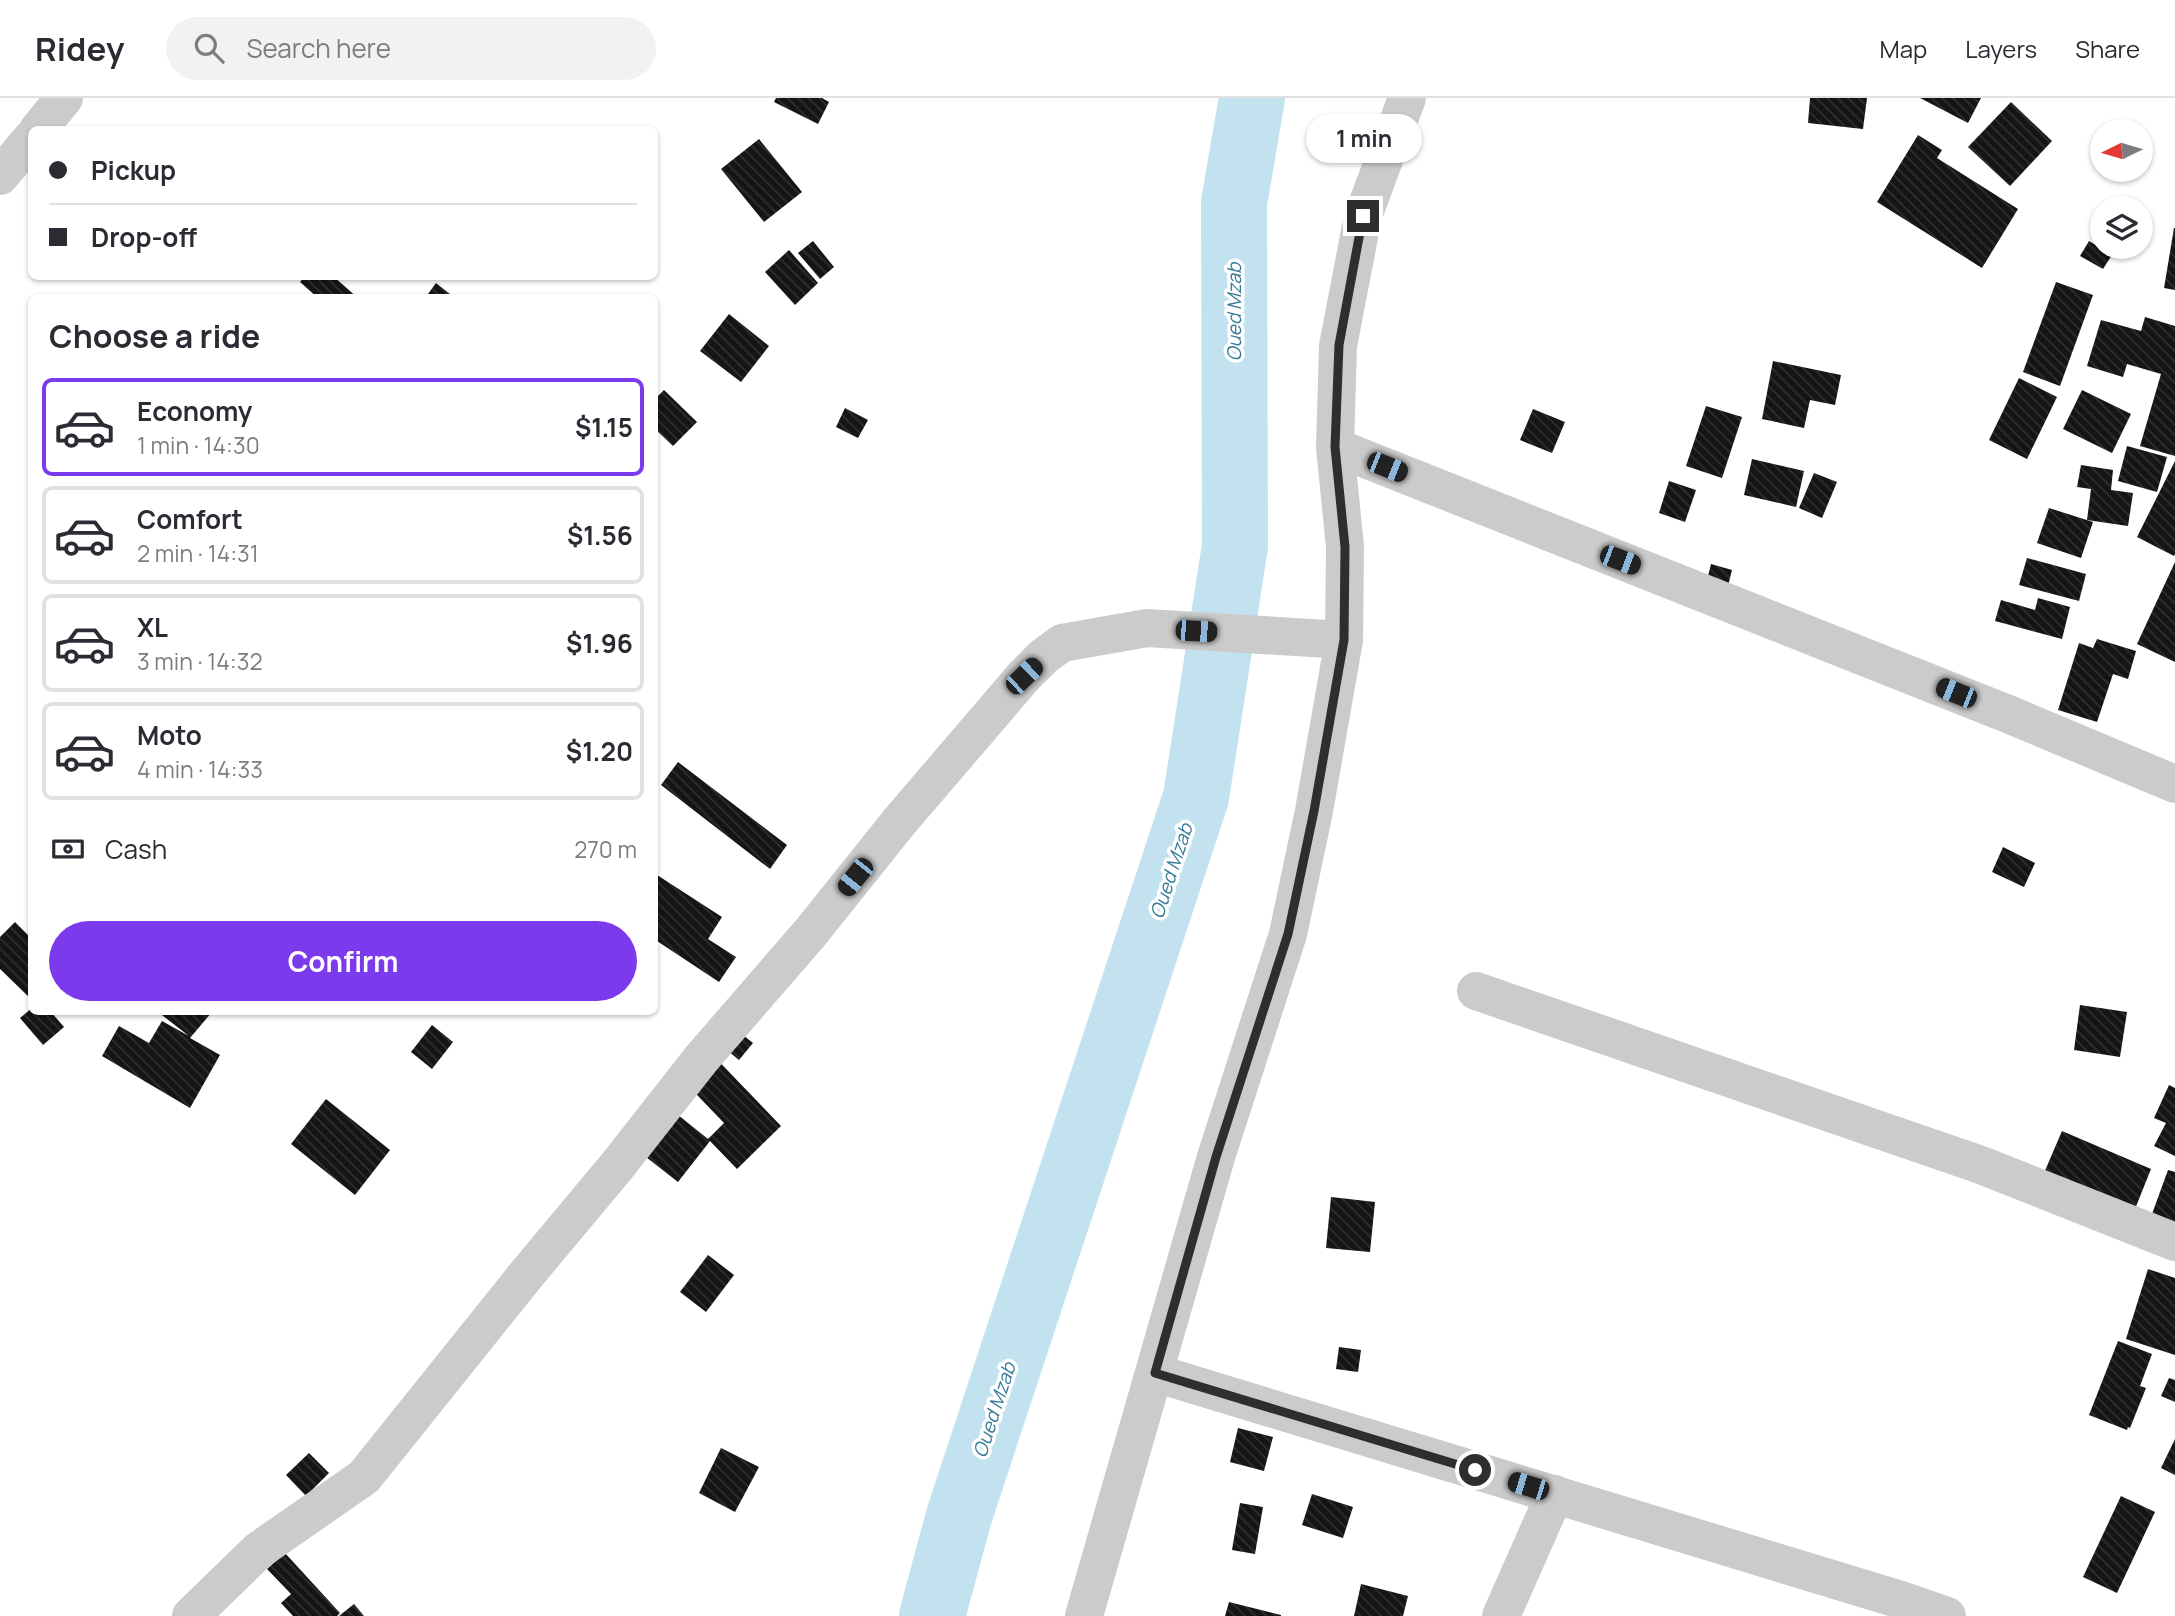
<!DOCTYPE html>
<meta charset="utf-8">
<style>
:root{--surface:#fff;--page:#f2f2f3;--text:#2b2b33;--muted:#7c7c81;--line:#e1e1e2;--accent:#7c3aed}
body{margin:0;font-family:Manrope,sans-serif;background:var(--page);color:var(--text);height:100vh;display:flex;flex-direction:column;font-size:26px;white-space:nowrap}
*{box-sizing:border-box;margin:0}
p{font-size:23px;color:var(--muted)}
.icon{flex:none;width:38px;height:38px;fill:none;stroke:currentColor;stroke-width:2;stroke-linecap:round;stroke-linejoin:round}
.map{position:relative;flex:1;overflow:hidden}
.panel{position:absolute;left:28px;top:196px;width:630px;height:721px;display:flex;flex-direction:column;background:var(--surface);border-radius:10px;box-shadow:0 2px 5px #0004}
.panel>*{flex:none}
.hud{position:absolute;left:28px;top:28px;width:630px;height:154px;border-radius:10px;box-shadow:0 2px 5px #0004;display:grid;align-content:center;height:154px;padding:0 21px;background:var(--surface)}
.needle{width:46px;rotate:265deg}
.tools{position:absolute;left:2090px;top:21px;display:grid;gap:14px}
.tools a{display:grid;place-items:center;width:63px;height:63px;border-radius:50%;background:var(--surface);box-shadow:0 2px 5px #0004;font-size:35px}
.end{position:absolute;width:32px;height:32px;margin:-16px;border:9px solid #2e2e2e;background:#fff;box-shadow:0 0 0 4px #fff}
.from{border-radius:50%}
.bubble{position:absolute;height:49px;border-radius:24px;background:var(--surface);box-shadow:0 2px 5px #0004;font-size:23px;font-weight:700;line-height:49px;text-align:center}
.car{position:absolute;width:21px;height:42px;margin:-21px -10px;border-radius:9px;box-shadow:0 0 5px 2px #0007;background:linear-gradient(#222 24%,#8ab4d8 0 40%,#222 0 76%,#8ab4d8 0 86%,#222 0)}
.hud b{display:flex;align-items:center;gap:24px;height:66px;font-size:26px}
.hud b+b{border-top:2px solid var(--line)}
.hud i{width:18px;height:18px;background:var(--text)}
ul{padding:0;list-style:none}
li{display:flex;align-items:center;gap:21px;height:98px;margin:0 14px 10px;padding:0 7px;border:4px solid var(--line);border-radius:10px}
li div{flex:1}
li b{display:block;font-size:26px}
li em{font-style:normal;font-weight:700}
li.selected{border-color:var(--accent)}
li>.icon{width:63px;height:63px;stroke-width:1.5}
h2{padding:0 21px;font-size:32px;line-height:84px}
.pay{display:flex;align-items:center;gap:18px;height:77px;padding:0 21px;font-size:26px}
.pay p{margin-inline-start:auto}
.action{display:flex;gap:14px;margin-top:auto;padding:14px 21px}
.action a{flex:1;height:80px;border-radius:42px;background:var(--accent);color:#fff;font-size:28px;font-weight:700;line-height:80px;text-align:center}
header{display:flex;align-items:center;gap:42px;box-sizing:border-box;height:98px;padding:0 35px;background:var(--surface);border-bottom:2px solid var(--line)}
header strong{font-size:33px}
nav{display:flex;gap:38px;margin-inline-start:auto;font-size:24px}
.search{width:490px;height:63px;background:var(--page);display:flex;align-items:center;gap:18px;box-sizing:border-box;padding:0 24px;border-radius:38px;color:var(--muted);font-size:26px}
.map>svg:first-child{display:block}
</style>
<header>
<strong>Ridey</strong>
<div class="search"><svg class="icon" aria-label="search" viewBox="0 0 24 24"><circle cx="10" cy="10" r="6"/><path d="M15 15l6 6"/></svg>Search here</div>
<nav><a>Map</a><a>Layers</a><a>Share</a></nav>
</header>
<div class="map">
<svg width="2175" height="1518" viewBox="0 0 2175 1518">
<defs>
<pattern id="building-back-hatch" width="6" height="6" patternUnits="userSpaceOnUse" patternTransform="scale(1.75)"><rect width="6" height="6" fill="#151515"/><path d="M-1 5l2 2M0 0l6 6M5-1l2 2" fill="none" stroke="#2f2f2f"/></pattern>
</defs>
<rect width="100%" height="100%" fill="#fff"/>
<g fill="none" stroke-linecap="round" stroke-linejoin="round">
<polyline stroke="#c3e2ef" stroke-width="66" points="932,1518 959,1418 1196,699 1235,448 1234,105 1252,0"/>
</g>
<g fill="url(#building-back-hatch)">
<polygon points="776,0 822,0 829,4 818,26 774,4"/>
<polygon points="1810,0 1867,0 1863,31 1808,25"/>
<polygon points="1920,0 1981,0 1968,25"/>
<polygon points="2011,4 2052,43 2010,88 1968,49"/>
<polygon points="1918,37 1942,52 1937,60 2018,111 1982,170 1877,104"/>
<polygon points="759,41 802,94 764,124 721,71"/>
<polygon points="2174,130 2175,130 2175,192 2164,190"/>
<polygon points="813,143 834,169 820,181 798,155"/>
<polygon points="2089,143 2112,157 2103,171 2080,158"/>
<polygon points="789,152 818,185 795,207 765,174"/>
<polygon points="305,178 333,178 358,200 318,200 300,184"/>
<polygon points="2056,184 2093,197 2060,288 2023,274"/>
<polygon points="436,185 455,200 425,200"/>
<polygon points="729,216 769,248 741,284 700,253"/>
<polygon points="2145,219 2175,228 2175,358 2140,348 2161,276 2127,266 2123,279 2087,268 2101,222 2141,233"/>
<polygon points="1773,263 1841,277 1835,307 1810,302 1804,330 1762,321"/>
<polygon points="2019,280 2057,299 2027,361 1989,342"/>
<polygon points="664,292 697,324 673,348 654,330 654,302"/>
<polygon points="2082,292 2131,316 2112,355 2063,331"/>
<polygon points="1706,308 1742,319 1722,380 1686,368"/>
<polygon points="845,310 868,322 858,340 836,329"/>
<polygon points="1533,311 1565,324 1552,355 1520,342"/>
<polygon points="2127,348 2167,359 2157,394 2118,383"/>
<polygon points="1752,361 1804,373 1796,409 1744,397"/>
<polygon points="2175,363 2175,456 2174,458 2137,439"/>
<polygon points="2081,367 2113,372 2111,392 2133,395 2128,428 2087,422 2091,391 2077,389"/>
<polygon points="1814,375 1837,384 1822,420 1799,410"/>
<polygon points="1669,383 1696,392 1685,424 1659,415"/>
<polygon points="2049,410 2093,424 2081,460 2037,445"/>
<polygon points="2027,460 2086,476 2079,503 2019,487"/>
<polygon points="2175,464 2175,564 2137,546"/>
<polygon points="1711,466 1732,472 1726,496 1705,490"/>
<polygon points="2038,500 2070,509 2062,541 1995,523 2001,502 2035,512"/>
<polygon points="2097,541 2136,553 2128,581 2113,576 2097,624 2058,612 2079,545 2093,550"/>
<polygon points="678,664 787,747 770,771 661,687"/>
<polygon points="2003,749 2035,765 2024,789 1992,774"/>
<polygon points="654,775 722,819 708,841 736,859 719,884 654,841"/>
<polygon points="15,824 32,841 32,902 0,871 0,839"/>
<polygon points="2080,907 2127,914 2120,959 2074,952"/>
<polygon points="32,910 32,914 51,914 64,929 43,947 20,920"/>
<polygon points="158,914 212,914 190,940 220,957 190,1010 102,958 119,928 149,945 162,923 189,938"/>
<polygon points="724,922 753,945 739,962 710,938"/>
<polygon points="432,927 453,944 432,971 411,954"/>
<polygon points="704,948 781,1028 737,1071 710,1043 678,1084 619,1038 652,996 708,1041 724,1025 676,975"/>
<polygon points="2169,987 2175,990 2175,1058 2154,1048 2166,1025 2154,1020"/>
<polygon points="326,1001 390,1052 355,1097 291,1046"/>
<polygon points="2062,1033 2151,1071 2131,1121 2041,1082"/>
<polygon points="2168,1072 2175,1074 2175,1137 2148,1127"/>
<polygon points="1331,1099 1375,1104 1370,1154 1326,1150"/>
<polygon points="708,1157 734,1177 706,1214 680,1194"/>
<polygon points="2148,1171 2175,1180 2175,1257 2126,1241"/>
<polygon points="2118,1243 2152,1256 2140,1288 2146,1290 2130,1330 2128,1329 2127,1332 2089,1317"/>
<polygon points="1339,1249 1361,1252 1358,1274 1336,1271"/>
<polygon points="2169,1280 2175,1282 2175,1304 2161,1298"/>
<polygon points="1238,1330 1273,1339 1264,1373 1230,1364"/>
<polygon points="2175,1341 2175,1377 2161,1370"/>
<polygon points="721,1350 759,1369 735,1414 699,1395"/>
<polygon points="309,1355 329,1375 306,1398 286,1377"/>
<polygon points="1312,1396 1353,1409 1343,1440 1302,1427"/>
<polygon points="2121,1398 2155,1414 2117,1495 2083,1479"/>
<polygon points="1240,1405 1263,1409 1255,1456 1232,1452"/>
<polygon points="285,1455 340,1515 337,1518 293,1518 281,1505 291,1496 267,1471"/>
<polygon points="1361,1486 1408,1498 1403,1518 1354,1518"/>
<polygon points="1229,1504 1281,1517 1281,1518 1225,1518"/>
<polygon points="354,1506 364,1518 339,1518"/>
</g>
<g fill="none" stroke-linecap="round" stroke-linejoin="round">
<g stroke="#cbcbcb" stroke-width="38">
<polyline points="38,32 64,0"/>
<polyline points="0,78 32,40"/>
<polyline points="1335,349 2008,616 2175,686"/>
<polyline points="1476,893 1981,1067 2175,1144"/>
<polyline points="1155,1275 1901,1502 1947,1518"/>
<polyline points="191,1518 259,1452 364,1379 526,1177 617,1068 701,961 811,834 899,724 1024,578 1043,559 1062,545 1147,530 1344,542"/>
<polyline points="1084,1518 1216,1059 1288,836 1314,713 1344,542 1345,449 1335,349 1338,248 1363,118 1407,0"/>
<polyline points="1501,1518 1555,1396"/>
</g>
</g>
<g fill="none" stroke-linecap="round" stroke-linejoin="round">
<polyline stroke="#2e2e2e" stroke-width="9" points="1363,118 1339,247 1335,349 1345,449 1344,542 1314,713 1288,836 1216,1059 1155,1275 1475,1372"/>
</g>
<g text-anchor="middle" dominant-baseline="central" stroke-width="7" stroke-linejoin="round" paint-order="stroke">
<g font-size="19" font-style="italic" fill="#347a97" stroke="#fff">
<text transform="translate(1234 214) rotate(-90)">Oued Mzab</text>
<text transform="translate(1171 773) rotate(-72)">Oued Mzab</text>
<text transform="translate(994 1312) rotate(-72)">Oued Mzab</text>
</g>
</g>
</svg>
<div class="tools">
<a><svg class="needle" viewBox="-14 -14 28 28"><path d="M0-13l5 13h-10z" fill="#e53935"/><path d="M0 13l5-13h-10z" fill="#7c7c81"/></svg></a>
<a><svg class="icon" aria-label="layers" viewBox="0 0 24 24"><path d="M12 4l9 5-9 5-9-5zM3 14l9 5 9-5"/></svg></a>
</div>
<i class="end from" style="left:1475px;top:1372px"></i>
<i class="end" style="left:1363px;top:118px"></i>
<div class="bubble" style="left:1306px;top:16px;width:116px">1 min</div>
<i class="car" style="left:1387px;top:369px;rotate:112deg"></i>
<i class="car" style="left:1620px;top:462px;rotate:111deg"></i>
<i class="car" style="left:1196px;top:533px;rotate:93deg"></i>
<i class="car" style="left:1024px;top:578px;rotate:46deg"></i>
<i class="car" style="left:1956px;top:595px;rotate:292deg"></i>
<i class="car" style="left:855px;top:779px;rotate:219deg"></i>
<i class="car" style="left:1528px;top:1388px;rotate:287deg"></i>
<div class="hud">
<b><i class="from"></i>Pickup</b>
<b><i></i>Drop-off</b>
</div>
<section class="panel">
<h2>Choose a ride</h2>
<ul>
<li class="selected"><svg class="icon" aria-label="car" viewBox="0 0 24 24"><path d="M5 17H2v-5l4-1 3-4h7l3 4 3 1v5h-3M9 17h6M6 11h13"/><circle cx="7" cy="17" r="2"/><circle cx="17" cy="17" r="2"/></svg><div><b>Economy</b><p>1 min · 14:30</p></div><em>$1.15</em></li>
<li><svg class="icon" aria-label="car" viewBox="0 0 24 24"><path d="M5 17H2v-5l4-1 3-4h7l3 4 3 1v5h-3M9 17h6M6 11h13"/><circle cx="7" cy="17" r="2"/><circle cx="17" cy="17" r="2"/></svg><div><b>Comfort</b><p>2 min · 14:31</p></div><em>$1.56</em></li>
<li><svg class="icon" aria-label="car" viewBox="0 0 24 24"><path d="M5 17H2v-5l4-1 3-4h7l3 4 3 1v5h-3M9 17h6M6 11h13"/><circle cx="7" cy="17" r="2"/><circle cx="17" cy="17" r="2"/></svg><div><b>XL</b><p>3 min · 14:32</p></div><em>$1.96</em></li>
<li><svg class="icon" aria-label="car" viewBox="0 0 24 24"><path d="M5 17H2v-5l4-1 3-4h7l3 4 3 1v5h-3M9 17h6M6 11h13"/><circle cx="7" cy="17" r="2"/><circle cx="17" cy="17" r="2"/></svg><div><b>Moto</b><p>4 min · 14:33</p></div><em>$1.20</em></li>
</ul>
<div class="pay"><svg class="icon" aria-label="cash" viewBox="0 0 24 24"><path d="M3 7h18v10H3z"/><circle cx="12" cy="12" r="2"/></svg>Cash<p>270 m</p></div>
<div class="action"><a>Confirm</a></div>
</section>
</div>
